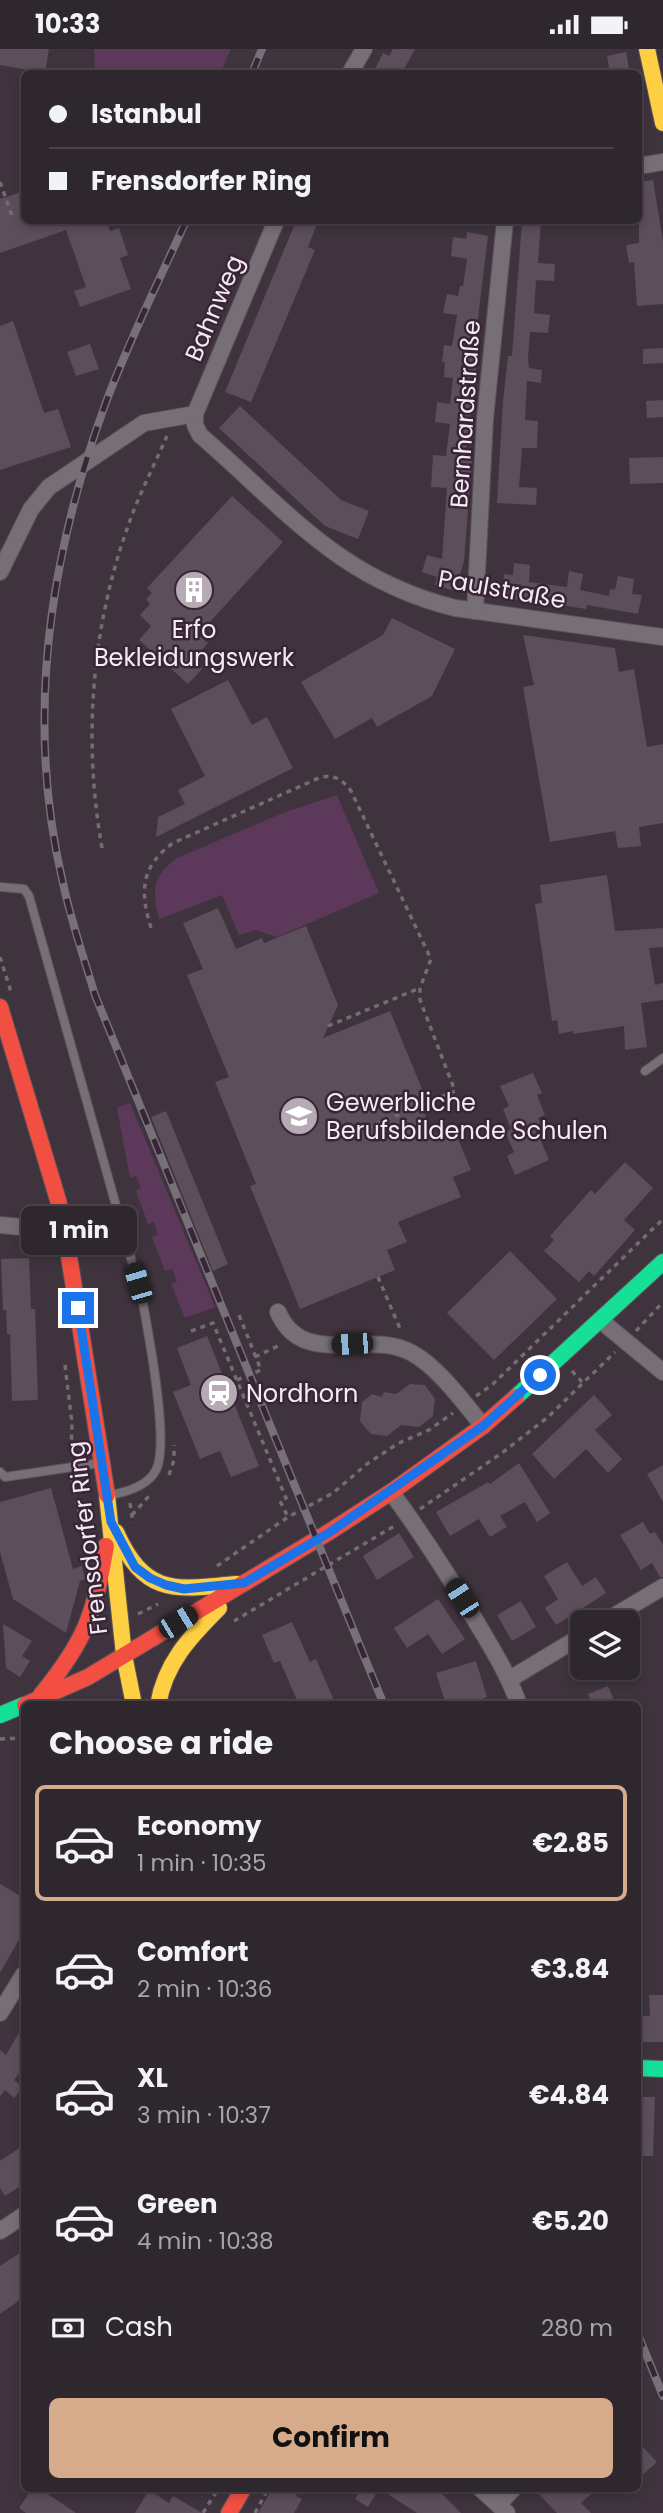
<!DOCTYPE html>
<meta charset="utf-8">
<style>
:root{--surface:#2f272e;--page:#3b333a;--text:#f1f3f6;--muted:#a7a5aa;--line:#4a444a;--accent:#d6ab8b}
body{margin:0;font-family:Poppins,sans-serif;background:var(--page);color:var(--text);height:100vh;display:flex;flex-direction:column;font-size:26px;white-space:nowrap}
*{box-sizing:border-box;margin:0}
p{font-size:23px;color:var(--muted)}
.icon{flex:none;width:38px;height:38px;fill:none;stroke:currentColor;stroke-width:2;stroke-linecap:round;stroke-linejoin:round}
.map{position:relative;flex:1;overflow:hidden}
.drawer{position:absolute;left:21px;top:1652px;width:620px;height:791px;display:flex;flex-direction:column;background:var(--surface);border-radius:10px;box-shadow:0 4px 10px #0003,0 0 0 2px var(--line)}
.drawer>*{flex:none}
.hud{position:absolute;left:21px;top:21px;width:621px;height:154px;border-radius:10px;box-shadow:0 4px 10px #0003,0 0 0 2px var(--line);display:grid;align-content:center;height:154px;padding:0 28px;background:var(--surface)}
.buttons{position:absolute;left:570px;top:1561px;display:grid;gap:14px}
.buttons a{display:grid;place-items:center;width:70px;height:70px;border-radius:10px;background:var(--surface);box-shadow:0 4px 10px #0003,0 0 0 2px var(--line);font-size:35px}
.end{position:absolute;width:32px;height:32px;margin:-16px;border:9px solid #1a73e8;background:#fff;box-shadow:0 0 0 4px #fff}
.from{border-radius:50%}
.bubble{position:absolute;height:49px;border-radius:10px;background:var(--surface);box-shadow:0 4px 10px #0003,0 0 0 2px var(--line);font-size:23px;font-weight:700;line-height:49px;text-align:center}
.car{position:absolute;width:21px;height:42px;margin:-21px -10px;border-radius:9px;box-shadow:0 0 5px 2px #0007;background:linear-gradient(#222 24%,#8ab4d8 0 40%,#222 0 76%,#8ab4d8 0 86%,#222 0)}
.hud b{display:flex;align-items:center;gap:24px;height:66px;font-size:26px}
.hud b+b{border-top:2px solid var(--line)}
.hud i{width:18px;height:18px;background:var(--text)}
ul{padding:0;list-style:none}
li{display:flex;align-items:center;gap:21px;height:116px;margin:0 14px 10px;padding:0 14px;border:4px solid transparent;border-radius:10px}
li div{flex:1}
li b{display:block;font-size:26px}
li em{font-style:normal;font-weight:700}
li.on{border-color:var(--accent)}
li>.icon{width:63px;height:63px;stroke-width:1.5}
h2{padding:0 28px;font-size:32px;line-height:84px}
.pay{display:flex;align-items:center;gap:18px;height:77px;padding:0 28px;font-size:26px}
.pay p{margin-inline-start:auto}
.cta{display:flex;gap:14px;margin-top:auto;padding:14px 28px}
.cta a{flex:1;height:80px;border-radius:10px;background:var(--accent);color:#111;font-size:28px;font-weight:700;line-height:80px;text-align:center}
.status{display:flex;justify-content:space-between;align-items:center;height:49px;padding:0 35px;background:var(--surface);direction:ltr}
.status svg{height:19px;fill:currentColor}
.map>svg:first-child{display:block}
</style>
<div class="status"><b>10:33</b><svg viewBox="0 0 49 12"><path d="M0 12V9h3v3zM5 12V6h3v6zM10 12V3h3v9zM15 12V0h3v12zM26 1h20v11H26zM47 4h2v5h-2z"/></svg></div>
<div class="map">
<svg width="663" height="2464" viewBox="0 0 663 2464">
<rect width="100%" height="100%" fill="#3f343e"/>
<g fill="#5c395a">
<polygon points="94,0 231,0 220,24 95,24"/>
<path d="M 337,746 L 379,844 L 277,888 L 256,881 L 239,886 L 222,846 L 159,870 C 152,841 152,827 177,809 L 283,764 Z"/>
<polygon points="130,1054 215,1258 185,1269 171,1235 177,1232 172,1220 165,1222 152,1188 158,1186 154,1173 148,1175 136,1142 141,1139 136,1127 130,1129 117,1059"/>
</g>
<g fill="#5c4e5b">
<polygon points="0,0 49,0 45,24 0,16"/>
<polygon points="393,0 415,0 402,24 385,24 375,20 383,4 389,7"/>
<polygon points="626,3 630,24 610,24 607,7"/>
<polygon points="653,131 663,193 663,255 637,257 634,213 629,214 626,196 639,194 639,133"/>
<polygon points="24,142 24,172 106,172 110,182 119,179 128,206 120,209 131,240 80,258 74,242 86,238 66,181 0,204 0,150"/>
<polygon points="296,172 318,172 308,198 315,201 251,353 225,343"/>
<polygon points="522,172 541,172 538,214 555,215 554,232 536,231 534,264 550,266 548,284 530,283 528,309 529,319 542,321 541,334 527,332 525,371 538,372 537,399 522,399 519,438 537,439 536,456 497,454 503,352 508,307 512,307"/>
<polygon points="467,183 488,187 475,294 479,295 465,408 472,408 464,512 455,542 435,536 437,528 422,523 427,506 442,510 447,439 431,438 433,406 446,407 450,375 435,373 437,353 450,355 453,329 444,328 445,313 442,313 444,296 452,297 457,266 443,264 447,245 458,247 460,237 463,237 467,210 451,207 453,188 466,190"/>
<polygon points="13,272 44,364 58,360 71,398 0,421 0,277"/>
<polygon points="90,295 99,320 76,327 67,303"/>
<polygon points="663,299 663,314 643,315 643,300"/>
<polygon points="663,351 663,368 647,369 646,352"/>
<polygon points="240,357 341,451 369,462 358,490 325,477 219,379"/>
<polygon points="663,408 663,434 630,435 629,409"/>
<polygon points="232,447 283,493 198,586 208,594 193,611 202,620 188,635 139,591 151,577 140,566 150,555 146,550 152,544 147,539"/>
<polygon points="514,514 530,516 529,533 567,538 569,522 583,525 580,541 609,547 610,540 615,541 618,527 634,530 632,545 642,546 638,565 587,556 586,560 537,552 502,550 504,525 513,526"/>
<polygon points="392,569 455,600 432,647 377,678 372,669 335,690 301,633 383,586"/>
<polygon points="523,586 615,599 619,623 634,620 647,698 663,695 663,774 639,778 641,797 618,799 615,782 550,793 523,638 534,636"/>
<polygon points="228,631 252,676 267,668 293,719 156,788 158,768 185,755 178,741 205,727 171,660"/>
<polygon points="607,826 615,882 663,879 663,898 649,899 655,936 663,934 663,951 641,954 647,998 625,1001 624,977 573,985 573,982 559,985 557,971 552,972 535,855 542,854 540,836"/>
<polygon points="218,859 236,900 262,889 264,894 306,877 338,956 323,989 390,962 424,1045 418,1047 433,1086 453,1078 471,1121 453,1128 461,1148 398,1173 407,1193 387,1201 395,1221 300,1260 250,1137 256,1135 215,1033 229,1028 187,926 203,920 183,874"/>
<polygon points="533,1024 542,1044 537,1046 545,1066 538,1069 547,1089 541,1092 549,1111 515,1126 507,1107 514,1103 505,1083 511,1080 503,1060 509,1057 500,1037"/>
<polygon points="166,1062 228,1215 213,1222 151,1068"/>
<polygon points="625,1113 653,1139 624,1171 635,1181 594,1227 589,1222 579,1233 544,1202 554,1191 550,1187 591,1141 595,1145"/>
<polygon points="510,1202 557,1250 494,1311 447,1264"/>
<polygon points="29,1209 31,1260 35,1260 38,1351 12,1352 10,1285 7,1285 6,1261 3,1261 1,1210"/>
<polygon points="207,1287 259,1417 231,1428 220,1402 200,1410 173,1343 191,1336 177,1299"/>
<polygon points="410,1335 425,1336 435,1350 433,1367 419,1378 401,1376 387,1387 371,1385 360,1372 362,1353 372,1345 382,1348 384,1343 396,1345"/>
<polygon points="594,1346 612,1366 595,1381 622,1410 608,1424 586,1400 554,1430 532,1405"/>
<polygon points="519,1414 550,1464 537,1473 525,1453 500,1467 507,1478 490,1488 479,1470 450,1487 436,1463 488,1433 490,1435"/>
<polygon points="663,1416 663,1453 647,1425"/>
<polygon points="51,1439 73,1520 82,1517 85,1530 80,1532 66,1584 13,1550 0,1503 0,1453"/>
<polygon points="643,1473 650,1485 655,1483 663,1496 663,1528 660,1528 652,1514 641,1521 620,1486"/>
<polygon points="399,1484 414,1508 377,1531 363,1507"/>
<polygon points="567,1513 582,1537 596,1528 606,1544 556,1576 545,1559 558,1550 544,1527"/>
<polygon points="438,1550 465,1590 442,1605 428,1585 407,1599 394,1579"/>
<polygon points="521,1552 536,1578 512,1592 497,1566"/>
<polygon points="292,1573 310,1613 316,1610 336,1656 299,1656 280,1612 274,1614 262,1586"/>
<polygon points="3,1575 32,1592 22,1607 30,1612 20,1628 6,1619"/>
<polygon points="476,1612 487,1648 464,1656 446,1656 436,1624"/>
<polygon points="608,1637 616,1656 593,1656 588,1645"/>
<polygon points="0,1835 24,1849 24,1882 0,1924"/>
<polygon points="649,1946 663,1946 663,1993 637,1993 637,1967 650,1967"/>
<polygon points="24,1975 24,2018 14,2031 23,2038 14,2049 5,2041 0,2048 0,2001 6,2006"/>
<polygon points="637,2048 655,2048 653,2107 637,2107"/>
<polygon points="24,2096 24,2135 5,2147 0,2139 0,2112"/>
<polygon points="24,2201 24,2248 0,2265 0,2217"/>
<polygon points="637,2392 657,2413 637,2431"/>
<polygon points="32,2440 40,2440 76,2464 26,2464 19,2459"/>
<polygon points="272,2440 299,2440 296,2447 302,2450 294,2464 258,2464"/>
<polygon points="361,2440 379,2440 368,2458 355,2450"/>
<polygon points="380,2440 437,2440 461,2464 417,2464"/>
<polygon points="534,2440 597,2440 581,2454 591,2464 557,2464"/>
<polygon points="149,2441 169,2454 173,2447 202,2464 135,2464"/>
</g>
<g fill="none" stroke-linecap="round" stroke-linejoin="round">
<defs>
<g id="lane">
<path d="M 0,838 L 24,840 L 29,847 L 142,1249 C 148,1282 170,1394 156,1421 C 148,1437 127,1443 110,1446"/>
<polyline points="645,1022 663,1009"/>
<polyline points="0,1423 5,1428 100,1414"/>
</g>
<g id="street">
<polyline points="350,24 364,0"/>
<polyline points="639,117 663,113"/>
<path d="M 276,172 L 195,365 L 195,376 L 200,386 C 286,460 338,530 455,559 L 663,588"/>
<polyline points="0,523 31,460 49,438 144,374 195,365"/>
<polyline points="475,562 485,370 505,172"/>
<polyline points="0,1176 65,1182"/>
<path d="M 278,1263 C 303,1321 368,1279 412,1304 C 438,1318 464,1354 483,1377"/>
<polyline points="600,1271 663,1323"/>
<path d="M 391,1443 C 421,1483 448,1526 474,1569 C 491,1598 508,1624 519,1656"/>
<polyline points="604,1573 663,1538"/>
<polyline points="510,1630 583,1586"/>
<polyline points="0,1964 24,1925"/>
<polyline points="0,2182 24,2166"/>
<polyline points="481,2440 507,2464"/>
<polyline points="499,2455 513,2440"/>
</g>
<g id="fast">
<polyline points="516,1348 663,1213"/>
<polyline points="0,1666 24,1656"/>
<polyline points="637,2019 663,2020"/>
</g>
<g id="slow">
<polyline points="647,0 663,74"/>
<polyline points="107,1446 124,1606 134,1656"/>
<path d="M 116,1483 C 145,1547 174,1541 237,1535"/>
<path d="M 158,1656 C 165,1614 190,1588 219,1559"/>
</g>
<g id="jam">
<polyline points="0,958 58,1151 65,1182 107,1446"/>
<path d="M 41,1646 C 86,1591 94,1566 106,1497"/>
<polyline points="25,1656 88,1628 329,1483 391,1443 483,1377 516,1348"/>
<polyline points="229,2464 243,2440"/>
</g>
</defs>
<use href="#lane" stroke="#5c535a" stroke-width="10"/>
<use href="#street" stroke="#5c535a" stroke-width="18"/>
<use href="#fast" stroke="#5c535a" stroke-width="18"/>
<use href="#slow" stroke="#5c535a" stroke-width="18"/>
<use href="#jam" stroke="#5c535a" stroke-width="18"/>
<g stroke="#746b73" stroke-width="3.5" stroke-dasharray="5 5" stroke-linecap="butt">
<polyline points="0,133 12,167"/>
<path d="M 102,799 C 82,686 92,569 134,461 C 144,436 156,412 167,387"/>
<path d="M 151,879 C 140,843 140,818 173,794 L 321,728 C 336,726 343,731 351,742 L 431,910 L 420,939 L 420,951 L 455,1042 L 369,1078"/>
<polyline points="0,908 11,943"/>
<polyline points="328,977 420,939"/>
<polyline points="378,1228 401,1282"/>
<polyline points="191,1282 213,1274 286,1449 280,1452 288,1468"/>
<polyline points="636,1282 663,1253"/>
<polyline points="255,1308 282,1295"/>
<polyline points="65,1316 72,1374 71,1406"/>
<polyline points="572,1322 582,1333"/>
<polyline points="237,1331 261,1321 239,1266"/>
<polyline points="476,1347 492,1336 663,1170"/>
<polyline points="169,1426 174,1411 174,1396"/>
<polyline points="72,1431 86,1495"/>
<polyline points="130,1454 133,1474"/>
<polyline points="420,1460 502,1404 548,1368 615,1303"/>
<polyline points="132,1466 149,1447"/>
<polyline points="217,1517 288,1468 333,1444 367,1415 397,1395 429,1381 453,1364"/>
<polyline points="138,1565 158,1555"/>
<polyline points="234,1572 396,1476"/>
<polyline points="0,1690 24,1689"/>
<polyline points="67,2440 74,2443"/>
<polyline points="203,2464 218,2440"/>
<polyline points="255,2464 268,2440"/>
</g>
<use href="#lane" stroke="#766f75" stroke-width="8"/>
<use href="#street" stroke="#766f75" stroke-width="16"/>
<use href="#fast" stroke="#16e098" stroke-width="16"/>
<use href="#slow" stroke="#ffcf43" stroke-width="16"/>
<use href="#jam" stroke="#f24e42" stroke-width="16"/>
<defs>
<g id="rail">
<polyline points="252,24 262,0"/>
<path d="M 186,172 C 159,232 128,293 105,356 C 49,509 25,673 63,834 C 71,872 84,909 95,946 L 384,1656"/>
<polyline points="637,2283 663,2347"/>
</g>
</defs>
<use href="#rail" stroke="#787078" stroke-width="8"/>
<use href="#rail" stroke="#382637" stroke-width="5" stroke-dasharray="16" stroke-linecap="butt"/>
</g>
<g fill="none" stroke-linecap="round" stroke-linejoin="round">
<polyline stroke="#1a73e8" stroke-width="9" points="78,1259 111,1473 135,1518 150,1529 166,1536 184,1540 244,1534 330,1483 483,1377 540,1326"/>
</g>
<defs>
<symbol id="building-disc" viewBox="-11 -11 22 22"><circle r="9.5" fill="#b6aab4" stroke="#382637"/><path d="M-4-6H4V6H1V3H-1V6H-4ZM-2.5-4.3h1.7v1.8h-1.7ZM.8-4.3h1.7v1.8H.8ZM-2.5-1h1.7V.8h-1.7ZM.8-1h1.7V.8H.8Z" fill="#fff"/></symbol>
<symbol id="school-disc" viewBox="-11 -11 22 22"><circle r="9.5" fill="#b6aab4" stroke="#382637"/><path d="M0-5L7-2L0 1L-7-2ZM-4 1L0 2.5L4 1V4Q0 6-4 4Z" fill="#fff"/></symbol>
<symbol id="station-disc" viewBox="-11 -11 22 22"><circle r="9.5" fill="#b6aab4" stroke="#382637"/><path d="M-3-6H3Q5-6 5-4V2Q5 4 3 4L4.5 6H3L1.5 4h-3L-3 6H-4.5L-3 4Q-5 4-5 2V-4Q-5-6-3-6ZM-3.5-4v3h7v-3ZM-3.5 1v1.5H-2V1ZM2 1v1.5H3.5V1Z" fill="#fff"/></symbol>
</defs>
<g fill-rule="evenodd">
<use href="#building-disc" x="172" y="519" width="44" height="44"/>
<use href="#school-disc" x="277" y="1045" width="44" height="44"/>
<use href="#station-disc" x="197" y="1322" width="44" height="44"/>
</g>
<g text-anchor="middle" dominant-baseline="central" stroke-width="5" stroke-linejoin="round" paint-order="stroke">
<g font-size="24" fill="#f6eaf4" stroke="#382637">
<text transform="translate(214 259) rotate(-67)">Bahnweg</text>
<text transform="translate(465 365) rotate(-86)">Bernhardstraße</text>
<text transform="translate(502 540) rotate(10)">Paulstraße</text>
<text transform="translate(87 1489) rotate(-97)">Frensdorfer Ring</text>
</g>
<g font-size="24" fill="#f6eaf4" stroke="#382637" text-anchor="start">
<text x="194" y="580" text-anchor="middle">Erfo<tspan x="194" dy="28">Bekleidungswerk</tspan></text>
<text x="326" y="1053">Gewerbliche<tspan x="326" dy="28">Berufsbildende Schulen</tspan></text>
<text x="246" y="1344">Nordhorn</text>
</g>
</g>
</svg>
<div class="buttons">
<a><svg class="icon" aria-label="layers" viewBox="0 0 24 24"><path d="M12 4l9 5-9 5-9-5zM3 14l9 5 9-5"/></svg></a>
</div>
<i class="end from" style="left:540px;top:1326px"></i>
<i class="end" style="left:78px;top:1259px"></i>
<div class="bubble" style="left:21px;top:1157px;width:116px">1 min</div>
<i class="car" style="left:138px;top:1234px;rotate:344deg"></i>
<i class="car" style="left:352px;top:1295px;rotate:267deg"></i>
<i class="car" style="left:462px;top:1549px;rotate:327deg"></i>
<i class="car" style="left:178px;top:1573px;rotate:59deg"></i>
<div class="hud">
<b><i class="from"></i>Istanbul</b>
<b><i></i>Frensdorfer Ring</b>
</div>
<section class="drawer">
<h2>Choose a ride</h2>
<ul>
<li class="on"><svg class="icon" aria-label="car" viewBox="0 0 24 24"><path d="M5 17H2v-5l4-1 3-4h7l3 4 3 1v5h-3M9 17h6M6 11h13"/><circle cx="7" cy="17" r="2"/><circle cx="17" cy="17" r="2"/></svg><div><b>Economy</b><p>1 min · 10:35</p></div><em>€2.85</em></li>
<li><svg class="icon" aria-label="car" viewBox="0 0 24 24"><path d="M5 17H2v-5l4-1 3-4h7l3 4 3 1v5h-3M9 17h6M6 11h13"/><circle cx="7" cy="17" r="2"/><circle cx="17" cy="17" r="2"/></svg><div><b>Comfort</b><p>2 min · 10:36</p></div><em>€3.84</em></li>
<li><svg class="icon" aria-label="car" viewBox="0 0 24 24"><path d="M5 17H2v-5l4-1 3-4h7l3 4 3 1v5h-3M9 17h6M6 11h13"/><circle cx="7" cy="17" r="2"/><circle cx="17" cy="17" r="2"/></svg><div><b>XL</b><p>3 min · 10:37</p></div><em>€4.84</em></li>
<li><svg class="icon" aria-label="car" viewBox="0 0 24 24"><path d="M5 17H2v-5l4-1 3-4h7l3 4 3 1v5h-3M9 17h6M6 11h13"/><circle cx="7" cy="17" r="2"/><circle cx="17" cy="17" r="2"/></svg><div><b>Green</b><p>4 min · 10:38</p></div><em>€5.20</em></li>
</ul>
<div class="pay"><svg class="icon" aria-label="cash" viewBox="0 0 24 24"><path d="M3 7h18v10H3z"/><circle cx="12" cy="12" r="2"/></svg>Cash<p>280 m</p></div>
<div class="cta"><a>Confirm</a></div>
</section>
</div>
